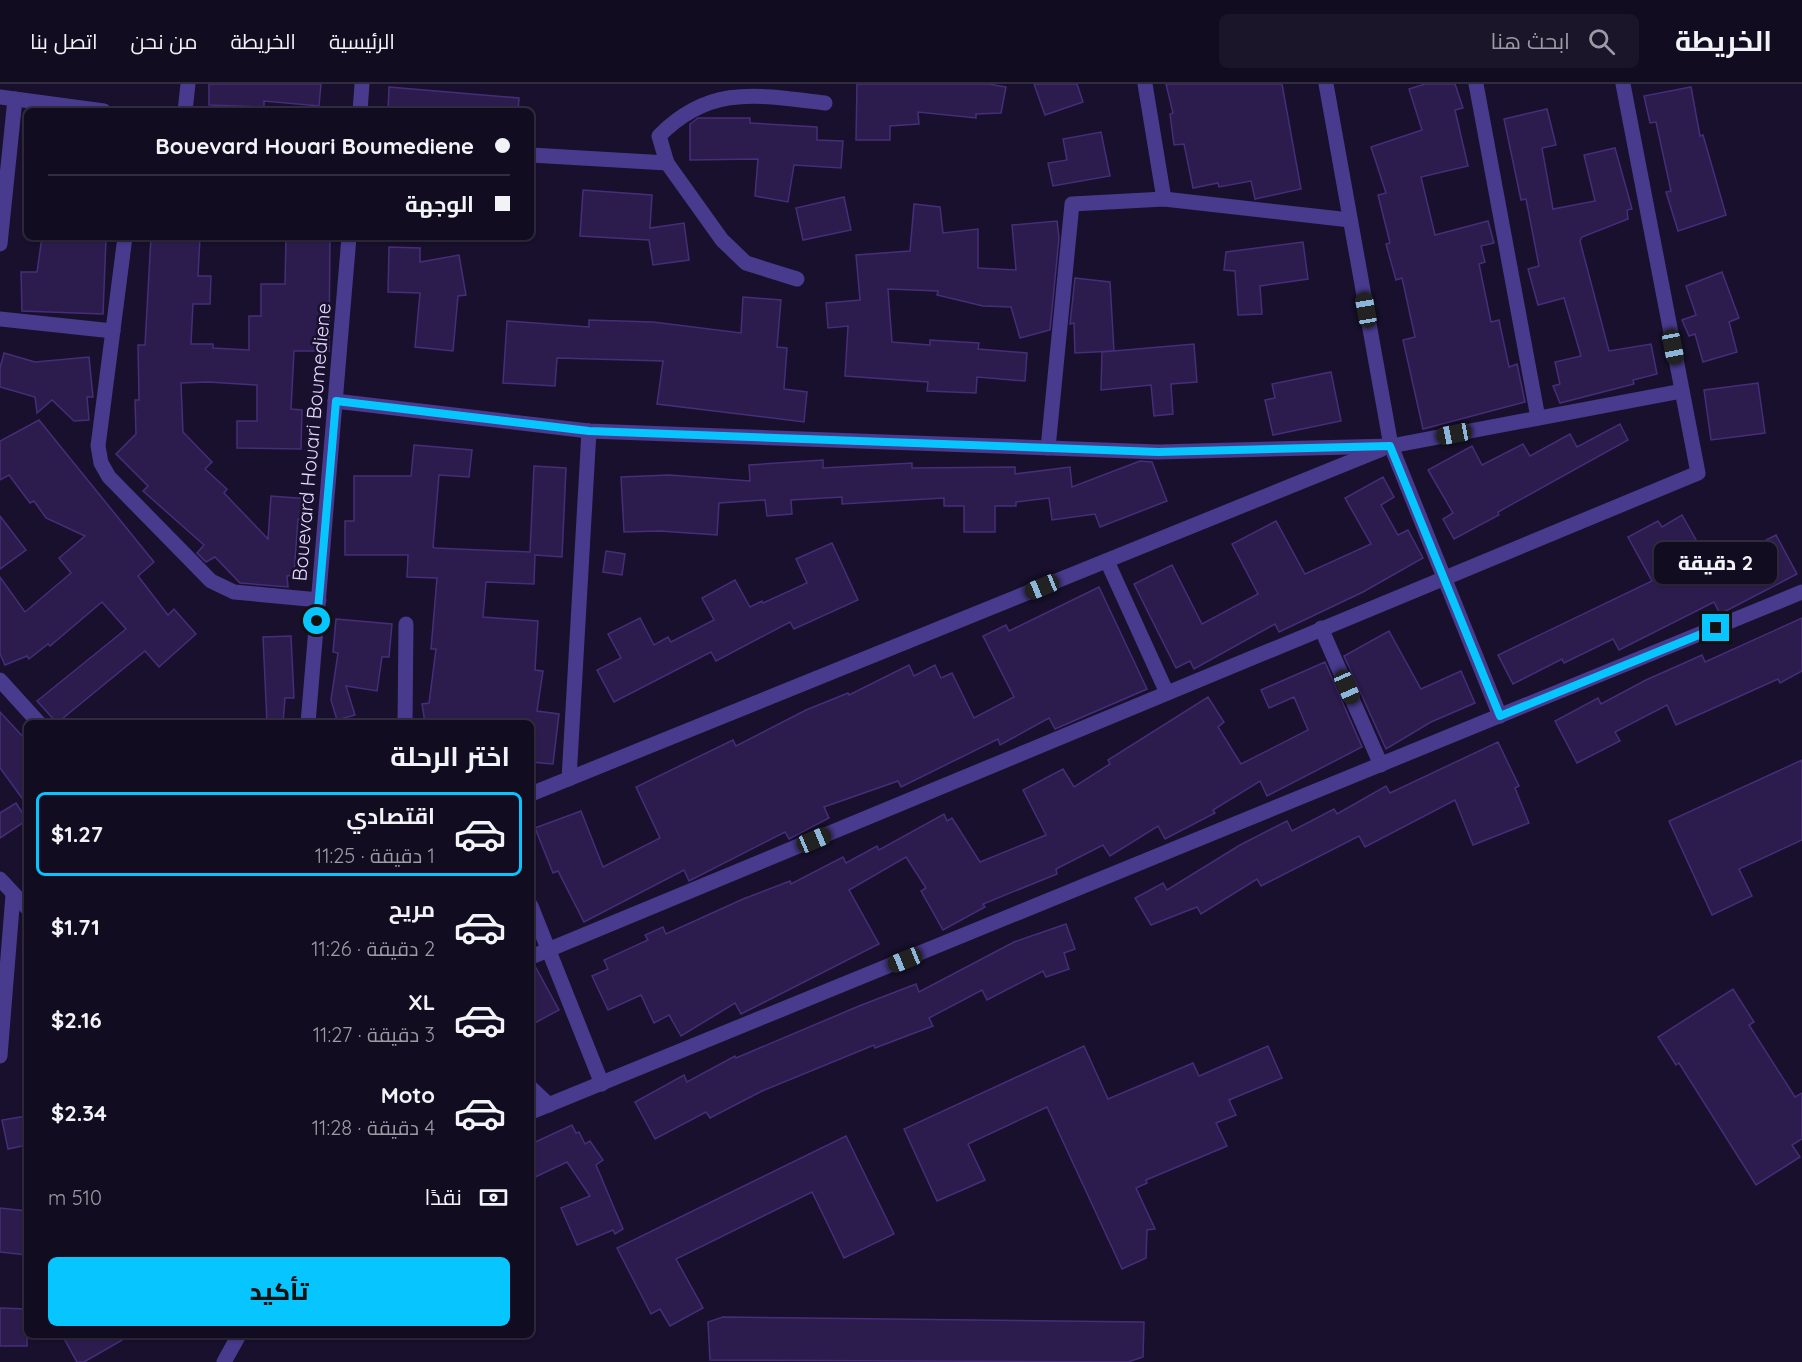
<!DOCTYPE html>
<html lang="ar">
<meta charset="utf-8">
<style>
:root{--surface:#120c21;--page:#1b152a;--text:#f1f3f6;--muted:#9c9ba5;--line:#312c3f;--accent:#07c6ff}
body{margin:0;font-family:Quicksand,Cairo,sans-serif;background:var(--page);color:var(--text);direction:rtl;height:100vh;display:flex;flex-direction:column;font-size:22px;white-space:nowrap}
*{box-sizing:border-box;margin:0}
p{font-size:20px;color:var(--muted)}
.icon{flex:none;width:33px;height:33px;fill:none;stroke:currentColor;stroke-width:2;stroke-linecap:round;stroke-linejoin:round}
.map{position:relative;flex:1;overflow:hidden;direction:ltr}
.drawer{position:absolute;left:24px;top:636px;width:510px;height:618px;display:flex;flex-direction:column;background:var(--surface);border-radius:9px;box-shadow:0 2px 4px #0004,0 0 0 2px var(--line);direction:rtl}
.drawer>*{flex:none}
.banner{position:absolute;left:24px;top:24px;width:510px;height:132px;border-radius:9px;box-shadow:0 2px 4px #0004,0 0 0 2px var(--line);direction:rtl;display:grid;align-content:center;height:132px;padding:0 24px;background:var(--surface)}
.end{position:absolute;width:27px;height:27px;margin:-14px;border:8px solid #07c6ff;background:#111;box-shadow:0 0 0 3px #111}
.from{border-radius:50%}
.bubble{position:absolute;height:42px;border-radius:9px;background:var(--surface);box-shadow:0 2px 4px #0004,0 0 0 2px var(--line);font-size:20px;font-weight:800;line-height:42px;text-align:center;direction:rtl}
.car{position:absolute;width:18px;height:36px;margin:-18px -9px;border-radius:8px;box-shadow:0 0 4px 2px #0007;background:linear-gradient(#222 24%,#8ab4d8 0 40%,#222 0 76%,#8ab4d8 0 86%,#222 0)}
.banner b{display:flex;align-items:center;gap:21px;height:57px;font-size:22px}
.banner b+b{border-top:2px solid var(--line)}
.banner i{width:15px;height:15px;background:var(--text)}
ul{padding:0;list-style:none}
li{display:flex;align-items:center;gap:18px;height:84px;margin:0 12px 9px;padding:0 12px;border:3px solid transparent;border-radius:9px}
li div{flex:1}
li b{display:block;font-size:22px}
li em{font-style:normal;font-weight:800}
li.current{border-color:var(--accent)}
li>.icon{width:54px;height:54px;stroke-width:1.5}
h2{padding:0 24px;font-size:27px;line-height:72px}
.pay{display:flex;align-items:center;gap:15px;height:66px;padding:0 24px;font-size:22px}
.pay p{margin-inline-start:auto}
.button{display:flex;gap:12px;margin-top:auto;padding:12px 24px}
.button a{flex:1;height:69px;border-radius:9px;background:var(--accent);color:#111;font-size:24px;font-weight:800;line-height:69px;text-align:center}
header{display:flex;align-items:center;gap:36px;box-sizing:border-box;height:84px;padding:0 30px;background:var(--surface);border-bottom:2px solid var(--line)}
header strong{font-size:28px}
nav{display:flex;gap:33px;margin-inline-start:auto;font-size:21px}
.search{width:420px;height:54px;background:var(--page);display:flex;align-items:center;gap:15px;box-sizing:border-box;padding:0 21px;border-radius:9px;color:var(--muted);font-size:22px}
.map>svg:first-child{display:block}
</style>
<header>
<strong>الخريطة</strong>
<div class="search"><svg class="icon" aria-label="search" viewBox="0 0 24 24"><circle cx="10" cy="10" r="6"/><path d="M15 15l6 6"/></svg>ابحث هنا</div>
<nav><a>الرئيسية</a><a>الخريطة</a><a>من نحن</a><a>اتصل بنا</a></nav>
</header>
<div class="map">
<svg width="1802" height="1278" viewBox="0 0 1802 1278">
<rect width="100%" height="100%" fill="#18102c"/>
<g fill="#2c1c4d" stroke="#462d7a" stroke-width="1.5">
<polygon points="209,0 321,0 319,22 264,17 264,23 209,21"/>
<polygon points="857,0 989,0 1006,3 1001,29 976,30 976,34 918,28 919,40 890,42 890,56 856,56"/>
<polygon points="1034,0 1077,0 1083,18 1045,31"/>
<polygon points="1166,0 1282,0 1301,105 1255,115 1251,97 1219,103 1218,99 1193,104 1184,60 1174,61 1170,30 1173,29"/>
<polygon points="1425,0 1455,0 1463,24 1455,26 1468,82 1421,93 1435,151 1488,137 1494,159 1481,162 1485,178 1479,180 1491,238 1499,236 1509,283 1517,280 1525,318 1423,345 1403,256 1415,253 1402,194 1396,196 1386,160 1390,159 1378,111 1386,109 1371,63 1422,46 1409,5"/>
<polygon points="389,3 519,14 518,27 388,27"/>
<polygon points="1691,3 1700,52 1703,51 1726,131 1678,147 1666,108 1671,107 1656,38 1650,39 1644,12"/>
<polygon points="1547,25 1556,61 1542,64 1553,125 1595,117 1584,71 1615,64 1632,125 1627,126 1628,135 1582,153 1580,157 1609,267 1651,260 1657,290 1633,296 1634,300 1560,319 1553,302 1560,300 1555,278 1581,272 1564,214 1538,221 1528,185 1539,182 1526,115 1521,116 1504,35"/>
<polygon points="698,34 750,34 750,39 817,43 817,56 843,57 841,84 794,81 788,118 755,112 758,75 690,76 690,40"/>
<polygon points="1101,48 1110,92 1053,102 1048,79 1067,76 1063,55"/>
<polygon points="583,106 652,111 650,144 684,139 689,176 653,181 649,156 580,152"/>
<polygon points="844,113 851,146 803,156 796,124"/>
<polygon points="914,120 940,123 943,149 978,145 978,184 1016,186 1012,141 1057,137 1059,154 1050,246 1020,254 1011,223 983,222 937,211 938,207 888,205 892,258 930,261 930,256 979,259 978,265 1027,269 1025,297 977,293 976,309 927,307 928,298 845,292 848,242 828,244 826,219 860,216 856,171 910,167"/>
<polygon points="42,153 106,155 103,230 22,227 21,188 37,188"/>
<polygon points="151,153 200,153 198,192 211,192 210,220 193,220 191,260 213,260 213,264 249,266 249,232 261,232 261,200 285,200 286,153 330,153 329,267 294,267 291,325 302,326 301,365 237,364 237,337 257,337 257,301 208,298 181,299 183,348 212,378 205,385 227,405 224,409 268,455 271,412 310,415 309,435 298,435 294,491 287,492 288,503 240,499 215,473 206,478 197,469 204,461 143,407 148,402 116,370 136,350 135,316 139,316 138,261 145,261"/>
<polygon points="1303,158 1308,195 1260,202 1262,230 1238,231 1235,187 1224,186 1226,168"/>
<polygon points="389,163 420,164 420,178 459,171 466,211 458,212 453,267 415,263 420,209 388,208"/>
<polygon points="1722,188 1739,234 1729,238 1737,268 1703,278 1695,250 1689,252 1682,236 1696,231 1686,202"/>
<polygon points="1075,194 1110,198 1114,267 1075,269 1074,239 1070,240"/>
<polygon points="743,213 781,216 777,263 787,264 784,305 807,308 804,338 657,320 663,277 557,274 555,302 503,299 507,237 589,243 589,236 653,238 741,249"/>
<polygon points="1194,260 1197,298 1171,300 1173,330 1154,332 1151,301 1101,306 1102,268"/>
<polygon points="4,269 35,278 89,273 93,313 87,313 89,336 74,337 52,316 37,329 35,313 0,303 0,284"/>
<polygon points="1331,288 1341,337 1273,351 1265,316 1275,314 1272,300"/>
<polygon points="1758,299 1765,349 1711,356 1704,306"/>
<polygon points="39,336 154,478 138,492 168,531 174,525 196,550 159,583 145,567 57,639 37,617 126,545 102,518 50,562 48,560 29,575 27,572 5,581 0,570 0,493 25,528 71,489 59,474 85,452 46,434 34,417 30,419 9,391 0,396 0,357"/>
<polygon points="1620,340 1628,356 1498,428 1499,431 1454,455 1443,435 1453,429 1428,386 1472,362 1482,381 1523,360 1530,372 1570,350 1577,363"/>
<polygon points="414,361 472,366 469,393 439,391 433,463 435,464 530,468 534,382 566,384 562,473 535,471 534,500 486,498 483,533 538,537 535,586 543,587 537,627 559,630 553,680 531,678 531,639 425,639 422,620 429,619 436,565 431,565 437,494 407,493 408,471 345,471 345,437 354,437 354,392 411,392"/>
<polygon points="823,376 823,384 912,379 912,384 1015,383 1015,390 1070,383 1072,403 1140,377 1152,378 1167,417 1100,443 1095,430 1052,436 1049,414 1016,418 1016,422 995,422 995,448 964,448 964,422 944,422 944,414 842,420 842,413 791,416 792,430 767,432 765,416 719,419 717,451 660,447 624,448 621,393 669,391 750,397 749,381"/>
<polygon points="1383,393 1394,413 1381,421 1398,451 1408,446 1423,474 1363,508 1279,548 1275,540 1194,585 1190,577 1176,584 1134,500 1172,481 1202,540 1258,510 1232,460 1276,437 1305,490 1371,460 1345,414"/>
<polygon points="1682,431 1712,484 1776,451 1797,490 1720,530 1714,518 1619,566 1613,555 1564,579 1562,575 1513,600 1498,571 1652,497 1628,453 1658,437 1662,443"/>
<polygon points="0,432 26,466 0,485"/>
<polygon points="832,459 858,516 794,545 790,538 716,577 711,568 614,618 597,586 621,574 608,550 640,534 654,561 668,553 671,558 714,536 702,514 735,496 750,523 762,517 763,519 807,499 796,475"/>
<polygon points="606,467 625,470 622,491 603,488"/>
<polygon points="1099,503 1147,605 1055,645 1049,634 1000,661 998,655 901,703 898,697 824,723 829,734 789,755 785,748 689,797 684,786 584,838 558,787 553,789 535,744 581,727 603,783 660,754 636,703 733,656 736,662 806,626 848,609 849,611 909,581 914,592 935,581 941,594 952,589 974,634 1014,613 983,552 1006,541 1009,547"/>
<polygon points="1802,534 1802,587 1780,599 1778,595 1676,641 1667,621 1615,648 1620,657 1577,679 1555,637 1598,614 1601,620 1646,596 1702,571 1705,578"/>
<polygon points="336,535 392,540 389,573 382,573 377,607 346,602 355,631 337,636 331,616 338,569 333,568"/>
<polygon points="1389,547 1421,605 1461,587 1475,619 1431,638 1386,665 1344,572"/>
<polygon points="291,552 294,614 285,614 283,639 267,639 263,553"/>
<polygon points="1325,578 1362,663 1267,712 1260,697 1213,726 1215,729 1165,755 1158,742 1110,772 1103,761 1056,785 1057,790 983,820 985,823 943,846 921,807 926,804 906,773 849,806 879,860 741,930 735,919 681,952 669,931 654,939 641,911 608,926 592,892 608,885 604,876 648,856 645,851 663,843 666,850 743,815 790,797 791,800 843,773 846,779 877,762 879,766 944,730 947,737 952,734 980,778 1046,751 1023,706 1063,685 1074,703 1110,680 1108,676 1208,613 1224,638 1218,643 1241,680 1308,646 1294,613 1269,624 1261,606"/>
<polygon points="0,628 27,657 27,721 0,684"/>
<polygon points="1498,658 1519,702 1515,704 1529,739 1473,761 1455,716 1365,763 1359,752 1261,802 1257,795 1201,830 1197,823 1151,841 1135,814 1163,799 1167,806 1240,761 1287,737 1292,747 1334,725 1337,730 1386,702 1390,709"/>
<polygon points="1802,676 1802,756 1739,785 1752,812 1712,831 1669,737"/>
<polygon points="16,719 27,736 0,754 0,729"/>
<polygon points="1066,840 1075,865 1064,869 1069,885 1046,893 1043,887 987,916 982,906 929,934 933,942 875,964 874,961 762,1007 710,1034 706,1028 655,1055 635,1018 684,991 687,998 735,972 736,974 859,922 916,900 919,908 1014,858"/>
<polygon points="535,882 559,926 531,941 531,883"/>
<polygon points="1733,905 1754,938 1749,941 1795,1013 1802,1009 1802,1055 1792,1061 1800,1073 1756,1101 1679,979 1676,981 1658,953"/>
<polygon points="1084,962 1108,1015 1193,979 1199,992 1268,962 1282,994 1229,1016 1236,1031 1216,1039 1227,1062 1146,1096 1147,1099 1136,1104 1155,1145 1147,1146 1146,1174 1122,1185 1047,1023 968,1060 985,1096 937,1117 904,1045"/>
<polygon points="27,1032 27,1061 8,1065 2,1036"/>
<polygon points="572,1041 576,1049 579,1048 585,1060 590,1057 603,1076 596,1081 623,1145 615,1150 613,1146 577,1161 561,1124 590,1112 567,1078 531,1095 531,1060"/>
<polygon points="846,1052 894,1150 844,1174 812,1108 676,1175 703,1224 670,1242 660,1225 651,1230 617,1164"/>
<polygon points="0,1124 27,1127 27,1171 0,1168"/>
<polygon points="0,1224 27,1225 27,1262 0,1262"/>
<polygon points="723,1233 1144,1238 1143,1273 1128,1278 710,1276 708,1238"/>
<polygon points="62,1251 131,1251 84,1278 77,1278"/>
</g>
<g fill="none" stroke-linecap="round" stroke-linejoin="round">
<g stroke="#483a8c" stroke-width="15">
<polyline points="1145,0 1164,115"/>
<polyline points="1326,0 1391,362 1500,632"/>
<polyline points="1476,0 1538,334"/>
<polyline points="0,13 104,27"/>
<polyline points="185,27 188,0"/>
<polyline points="531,71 667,79"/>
<polyline points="125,153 98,362 101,379 109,393 211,497 234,508 319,516"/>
<polyline points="0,160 15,15"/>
<path d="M 797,195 L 746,179 L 722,156 L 667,79 L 659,52 C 710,0 758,11 825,19"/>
<polyline points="0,235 113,247"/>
<polyline points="335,317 589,347 1158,368 1391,362 1682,307"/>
<polyline points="1048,364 1072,120 1164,115 1350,136"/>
<polyline points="1107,477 1167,609"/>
<polyline points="1321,544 1381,681"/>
<polyline points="0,596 39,639"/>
<polyline points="405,639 406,540"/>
<polyline points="569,695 589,347"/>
<polyline points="531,710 1382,365"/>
<polyline points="0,795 27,824"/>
<polyline points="531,822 602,1000"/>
<polyline points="531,873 1698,389 1623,0"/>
<polyline points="0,972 13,811"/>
<polyline points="531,1004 549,1021"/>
<polyline points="531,1028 1802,508"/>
</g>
<g stroke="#483a8c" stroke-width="15">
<polyline points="360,27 362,0"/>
<polyline points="308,639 349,153"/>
<polyline points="224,1278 239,1251"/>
</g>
</g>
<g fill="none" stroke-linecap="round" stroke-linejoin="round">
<polyline stroke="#07c6ff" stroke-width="8" points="317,537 336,317 589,347 1158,368 1390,362 1500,632 1716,544"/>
</g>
<g text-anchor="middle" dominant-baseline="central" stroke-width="5" stroke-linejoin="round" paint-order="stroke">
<g font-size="20" fill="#e4dbff" stroke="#18102c">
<text transform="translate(311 358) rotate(-85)">Bouevard Houari Boumediene</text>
</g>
</g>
</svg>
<i class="end from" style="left:317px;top:537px"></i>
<i class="end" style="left:1716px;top:544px"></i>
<div class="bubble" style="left:1654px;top:458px;width:123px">2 دقيقة</div>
<i class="car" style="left:1366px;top:226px;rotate:350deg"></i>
<i class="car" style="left:1673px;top:263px;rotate:169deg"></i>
<i class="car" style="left:1454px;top:350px;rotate:259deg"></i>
<i class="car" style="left:1042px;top:503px;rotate:248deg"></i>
<i class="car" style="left:1347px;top:603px;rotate:156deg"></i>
<i class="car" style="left:814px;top:756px;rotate:67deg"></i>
<i class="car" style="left:905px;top:876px;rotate:248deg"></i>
<div class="banner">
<b><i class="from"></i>Bouevard Houari Boumediene</b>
<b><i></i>الوجهة</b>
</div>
<section class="drawer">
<h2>اختر الرحلة</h2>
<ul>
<li class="current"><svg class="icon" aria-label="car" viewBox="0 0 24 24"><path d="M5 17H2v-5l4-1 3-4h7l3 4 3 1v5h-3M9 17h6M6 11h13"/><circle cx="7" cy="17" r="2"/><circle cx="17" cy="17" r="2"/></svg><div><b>اقتصادي</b><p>1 دقيقة · 11:25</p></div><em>$1.27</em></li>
<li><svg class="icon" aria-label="car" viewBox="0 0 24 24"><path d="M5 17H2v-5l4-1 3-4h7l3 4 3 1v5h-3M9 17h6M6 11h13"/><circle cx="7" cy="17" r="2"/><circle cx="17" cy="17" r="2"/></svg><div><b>مريح</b><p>2 دقيقة · 11:26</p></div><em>$1.71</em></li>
<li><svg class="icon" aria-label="car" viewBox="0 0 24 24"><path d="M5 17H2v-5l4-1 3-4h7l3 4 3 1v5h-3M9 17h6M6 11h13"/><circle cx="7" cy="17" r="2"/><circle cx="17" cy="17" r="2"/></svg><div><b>XL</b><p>3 دقيقة · 11:27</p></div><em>$2.16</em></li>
<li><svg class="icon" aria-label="car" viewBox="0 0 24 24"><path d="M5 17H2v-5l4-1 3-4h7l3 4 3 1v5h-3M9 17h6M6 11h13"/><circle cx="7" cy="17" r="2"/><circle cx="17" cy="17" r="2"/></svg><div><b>Moto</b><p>4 دقيقة · 11:28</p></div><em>$2.34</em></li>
</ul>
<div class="pay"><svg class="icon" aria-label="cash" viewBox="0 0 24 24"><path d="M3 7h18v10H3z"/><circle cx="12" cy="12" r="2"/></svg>نقدًا<p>510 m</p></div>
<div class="button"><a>تأكيد</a></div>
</section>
</div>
